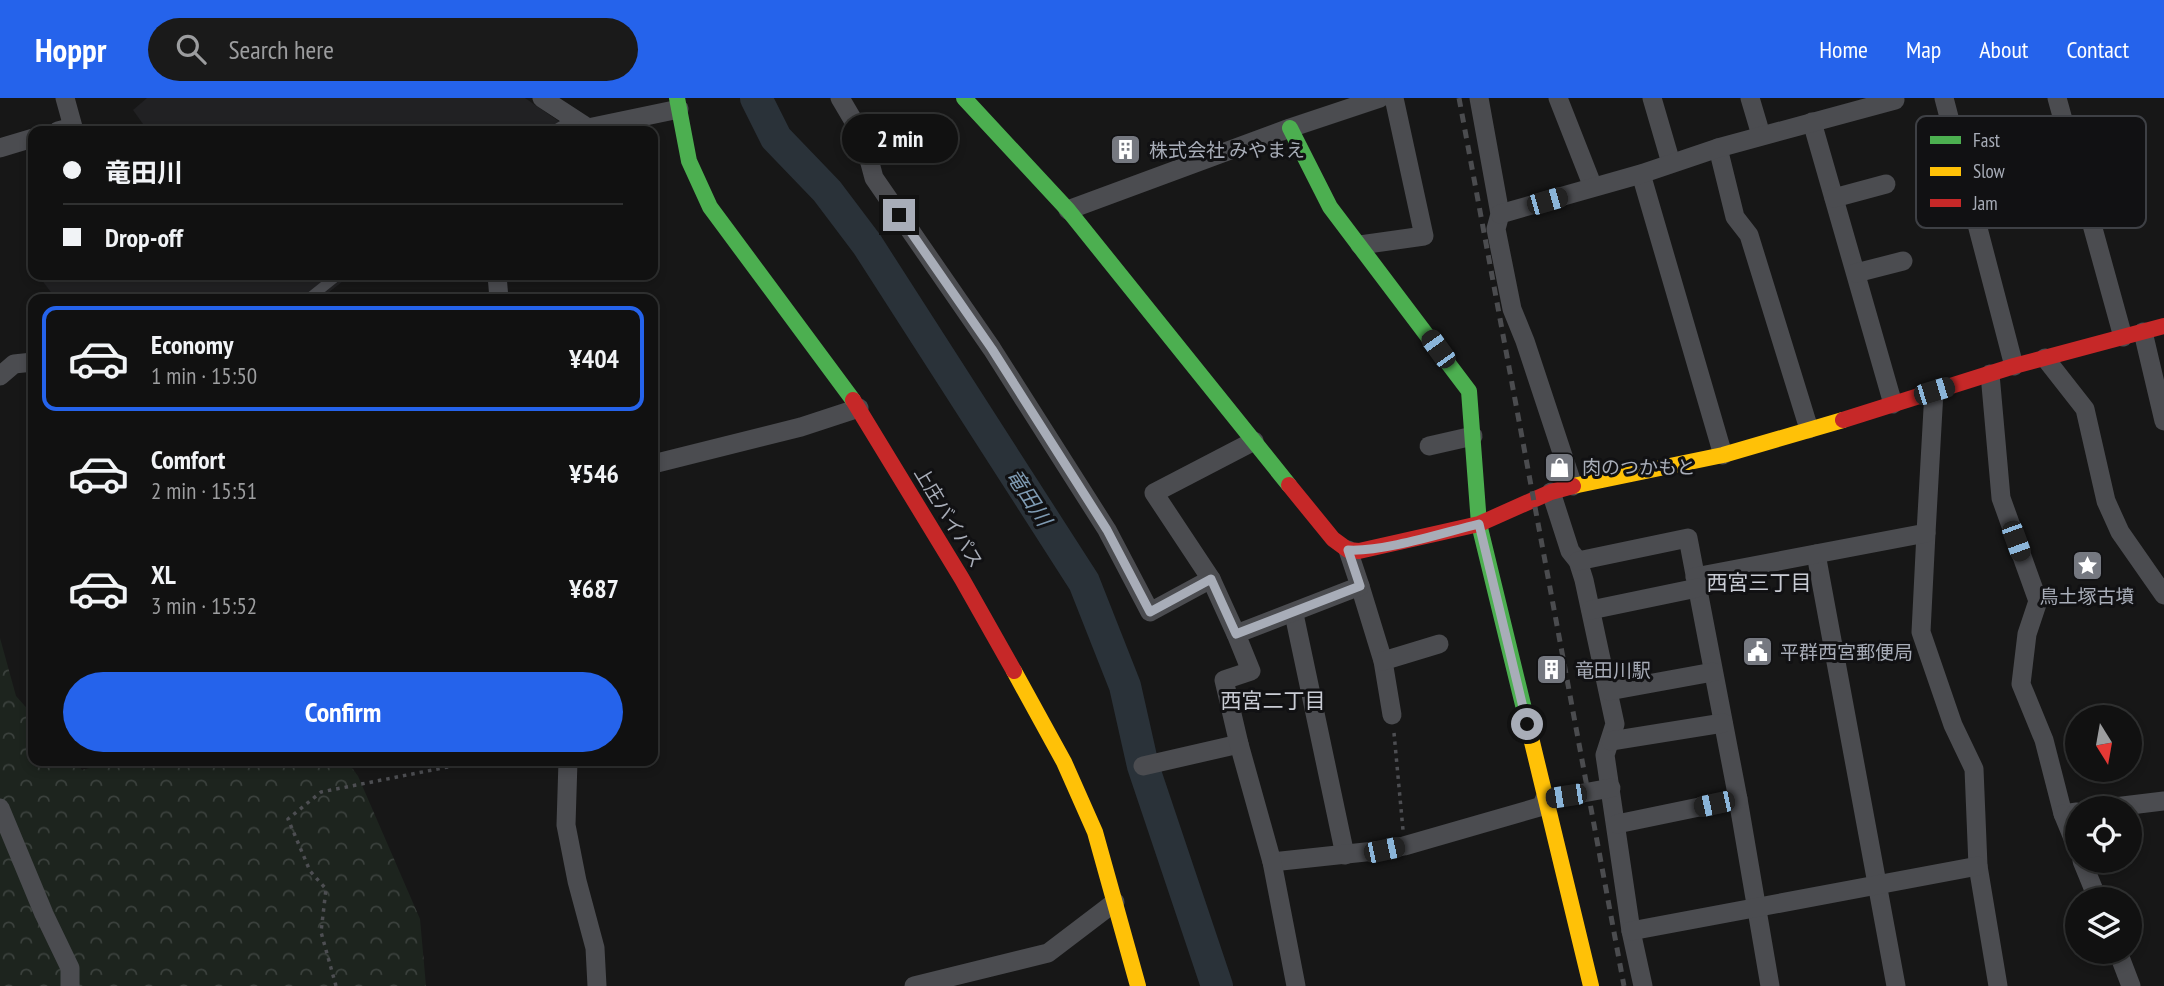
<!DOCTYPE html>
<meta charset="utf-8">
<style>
:root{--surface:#111;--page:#1a1a1a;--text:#f1f3f6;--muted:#9c9d9f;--line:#303131;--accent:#2563eb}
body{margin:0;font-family:"PT Sans Narrow","Noto Sans JP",sans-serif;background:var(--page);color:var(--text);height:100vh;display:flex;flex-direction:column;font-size:26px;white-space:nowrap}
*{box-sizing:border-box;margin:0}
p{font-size:23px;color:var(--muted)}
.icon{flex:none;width:38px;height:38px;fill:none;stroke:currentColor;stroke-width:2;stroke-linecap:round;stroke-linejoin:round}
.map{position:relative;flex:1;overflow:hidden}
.side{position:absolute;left:28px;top:196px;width:630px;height:472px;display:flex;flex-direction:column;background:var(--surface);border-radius:14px;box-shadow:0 4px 10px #0003,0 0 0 2px var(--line)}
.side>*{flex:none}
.banner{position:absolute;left:28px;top:28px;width:630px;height:154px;border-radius:14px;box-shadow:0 4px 10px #0003,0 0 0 2px var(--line);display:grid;align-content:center;height:154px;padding:0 35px;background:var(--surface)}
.needle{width:46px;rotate:169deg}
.buttons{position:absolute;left:2065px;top:607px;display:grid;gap:14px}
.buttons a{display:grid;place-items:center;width:77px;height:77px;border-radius:50%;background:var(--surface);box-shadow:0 4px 10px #0003,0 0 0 2px var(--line);font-size:35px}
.end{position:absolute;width:32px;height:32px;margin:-16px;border:9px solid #a8adb8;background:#111;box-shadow:0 0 0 4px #111}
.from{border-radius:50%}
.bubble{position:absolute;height:49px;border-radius:24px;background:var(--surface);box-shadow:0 4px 10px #0003,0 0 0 2px var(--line);font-size:23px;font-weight:800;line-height:49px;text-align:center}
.car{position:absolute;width:21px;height:42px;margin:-21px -10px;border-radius:9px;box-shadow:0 0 5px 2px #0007;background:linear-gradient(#222 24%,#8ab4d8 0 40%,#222 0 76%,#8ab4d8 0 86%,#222 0)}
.banner b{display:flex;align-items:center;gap:24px;height:66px;font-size:26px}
.banner b+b{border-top:2px solid var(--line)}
.banner i{width:18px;height:18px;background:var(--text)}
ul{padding:12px 0 0;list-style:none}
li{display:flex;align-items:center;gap:21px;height:105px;margin:0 14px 10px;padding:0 21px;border:4px solid transparent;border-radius:14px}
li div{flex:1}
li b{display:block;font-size:26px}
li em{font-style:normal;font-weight:800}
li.on{border-color:var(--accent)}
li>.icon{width:63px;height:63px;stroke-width:1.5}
.button{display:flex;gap:14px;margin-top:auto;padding:14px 35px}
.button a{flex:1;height:80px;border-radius:42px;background:var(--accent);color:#fff;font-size:28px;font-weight:800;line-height:80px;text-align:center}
header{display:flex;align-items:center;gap:42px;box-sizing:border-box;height:98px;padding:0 35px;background:var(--accent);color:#fff}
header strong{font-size:33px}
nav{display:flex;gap:38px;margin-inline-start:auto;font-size:24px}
.search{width:490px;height:63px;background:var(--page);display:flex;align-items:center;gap:18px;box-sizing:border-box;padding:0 24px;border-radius:38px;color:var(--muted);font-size:26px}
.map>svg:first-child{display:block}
</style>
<header>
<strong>Hoppr</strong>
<div class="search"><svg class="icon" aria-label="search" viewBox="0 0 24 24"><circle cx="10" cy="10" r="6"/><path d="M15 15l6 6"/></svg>Search here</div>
<nav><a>Home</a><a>Map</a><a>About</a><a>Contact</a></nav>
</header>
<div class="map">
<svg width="2164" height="888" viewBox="0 0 2164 888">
<defs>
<pattern id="forest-crowns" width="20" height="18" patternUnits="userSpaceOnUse" patternTransform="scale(1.75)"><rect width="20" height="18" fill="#1d241e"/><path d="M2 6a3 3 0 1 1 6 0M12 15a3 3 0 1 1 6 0" fill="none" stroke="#3b413d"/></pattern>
</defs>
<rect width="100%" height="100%" fill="#171717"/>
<g fill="#212123">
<polygon points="147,0 525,0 573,33 148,33 133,12"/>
<polygon points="38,177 351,177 320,201 56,201"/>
</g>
<polygon fill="url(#forest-crowns)" points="0,540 16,598 33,617 33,663 75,663 82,672 115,663 347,663 358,678 420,821 426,888 0,888"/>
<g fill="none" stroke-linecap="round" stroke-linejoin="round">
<polyline stroke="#2a3239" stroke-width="32" points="756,0 776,40 827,93 867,146 1084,484 1125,588 1143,668 1217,888"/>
<g stroke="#4d4e52" stroke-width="3.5" stroke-dasharray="3.5 5" stroke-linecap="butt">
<polyline points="1394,635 1403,732"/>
<polyline points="336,888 321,834 326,791 310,773 288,721 321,694 478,663"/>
</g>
<g stroke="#4b4c50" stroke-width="10">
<polyline points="553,33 573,21"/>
<polyline points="308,201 338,177"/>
</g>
<g stroke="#4b4c50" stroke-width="19">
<polyline points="542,0 588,30"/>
<polyline points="840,0 863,39 874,80 992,251 1107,432 1150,514 1211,481"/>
<polyline points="1479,0 1500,116 1496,131 1512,211 1525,243 1573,388"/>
<polyline points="1558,0 1593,89"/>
<polyline points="1652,0 1671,65"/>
<polyline points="1750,0 1761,37"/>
<polyline points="1944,0 2014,268"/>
<polyline points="2057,0 2123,239"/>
<polyline points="1812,24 1893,306"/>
<polyline points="58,33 73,29 65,0"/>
<polyline points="583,33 588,30 679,11"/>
<polyline points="0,50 33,40"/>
<polyline points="1718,50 1735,119 1749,137 1809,331"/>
<polyline points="1641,76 1723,357"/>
<polyline points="1834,100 1886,86"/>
<polyline points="1068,112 1290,30 1380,0"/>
<polyline points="1500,116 1641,76 1718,50 1895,2"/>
<polyline points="1360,147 1424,138 1394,0"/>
<polyline points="1856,175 1903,163"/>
<polyline points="497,177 499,201"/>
<polyline points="2143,234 2164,323"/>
<polyline points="2045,260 2085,311 2106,403 2120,434 2164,497"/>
<polyline points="1990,276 2001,400 2038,503 2027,536 2021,586 2044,642 2063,716 2077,714"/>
<polyline points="0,278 14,266 33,264"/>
<polyline points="1429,348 1473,338"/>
<polyline points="653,366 801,329 859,310"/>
<polyline points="1551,394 1570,453 1578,463 1584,482 1615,626 1605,657 1631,833 1643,888"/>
<polyline points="1926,435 1921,534 1953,627 1974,671 1978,768 1998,888"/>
<polyline points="1816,456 1896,888"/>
<polyline points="1578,463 1688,440 1738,701 1770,888"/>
<polyline points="1695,479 1926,435 1934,293"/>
<polyline points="1360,488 1383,563 1392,617"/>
<polyline points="1591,512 1697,490"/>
<polyline points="1294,516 1345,757"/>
<polyline points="1236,536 1211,481 1154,395 1254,343"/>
<polyline points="1383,563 1439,546"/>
<polyline points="1609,593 1713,574"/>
<polyline points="1611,643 1723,625"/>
<polyline points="568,663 566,727 577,783 595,850 597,888"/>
<polyline points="1143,668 1239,646"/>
<polyline points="1544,702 1611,690"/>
<polyline points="0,710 44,816 70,870 70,888"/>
<polyline points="2106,710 2164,703"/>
<polyline points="2063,716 2077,750"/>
<polyline points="1617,726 1738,701"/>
<polyline points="2082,763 2098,802"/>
<polyline points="1272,764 1384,752 1404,748 1546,707"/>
<polyline points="1631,833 1978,768"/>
<polyline points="2118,854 2131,888"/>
<polyline points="914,888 1048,855 1115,804"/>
<polyline points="1296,888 1272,764 1239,646 1224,582 1251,573 1236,536 1360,488 1348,452"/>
</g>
<g stroke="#4caf50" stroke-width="16">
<polyline points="677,0 689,63 710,109 853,302"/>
<polyline points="964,0 1068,112 1289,387"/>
<polyline points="1290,30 1330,109 1469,293 1479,426 1525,615"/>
</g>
<g stroke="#ffc107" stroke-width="16">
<polyline points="1573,388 1723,357 1843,322"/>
<polyline points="1014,573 1064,664 1095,734 1138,888"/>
<polyline points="1525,615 1591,888"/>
</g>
<g stroke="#c62828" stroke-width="16">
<polyline points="853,302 962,481 1014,573"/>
<polyline points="1843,322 2014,268 2164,228"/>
<polyline points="1289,387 1333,441 1348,452 1359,453 1479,426 1551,394 1573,388"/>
</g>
<polyline stroke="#4b4c4f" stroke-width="5" stroke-dasharray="9 7" stroke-linecap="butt" points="1459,0 1624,888"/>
</g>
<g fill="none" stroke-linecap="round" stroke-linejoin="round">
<path stroke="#a8adb8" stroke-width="9" d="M 899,117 L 992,251 L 1107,432 L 1150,514 L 1211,481 L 1236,536 L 1360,488 L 1348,452 C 1384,454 1442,435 1479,426 L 1527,626"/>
</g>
<defs>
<symbol id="building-square" viewBox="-11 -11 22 22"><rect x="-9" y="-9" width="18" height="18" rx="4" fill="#757880" stroke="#111113"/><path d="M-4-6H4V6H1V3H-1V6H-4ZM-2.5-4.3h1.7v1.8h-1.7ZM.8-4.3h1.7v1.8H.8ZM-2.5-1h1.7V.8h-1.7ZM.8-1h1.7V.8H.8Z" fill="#fff"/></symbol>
<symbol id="shop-square" viewBox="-11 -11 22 22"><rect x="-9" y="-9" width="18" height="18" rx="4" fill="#757880" stroke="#111113"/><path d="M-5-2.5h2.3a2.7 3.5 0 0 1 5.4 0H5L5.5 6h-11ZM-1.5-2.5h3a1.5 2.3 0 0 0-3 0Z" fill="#fff"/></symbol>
<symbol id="sight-square" viewBox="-11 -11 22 22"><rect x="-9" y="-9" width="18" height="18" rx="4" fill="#757880" stroke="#111113"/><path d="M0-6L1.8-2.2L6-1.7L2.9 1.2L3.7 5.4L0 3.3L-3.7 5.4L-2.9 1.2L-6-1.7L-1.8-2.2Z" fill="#fff"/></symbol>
<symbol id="civic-square" viewBox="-11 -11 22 22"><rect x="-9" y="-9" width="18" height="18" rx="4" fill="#757880" stroke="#111113"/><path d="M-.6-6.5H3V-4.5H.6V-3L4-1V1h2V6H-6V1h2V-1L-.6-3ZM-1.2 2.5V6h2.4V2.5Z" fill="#fff"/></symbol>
</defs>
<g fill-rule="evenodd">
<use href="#building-square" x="1108" y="34" width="35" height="35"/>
<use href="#shop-square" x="1542" y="352" width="35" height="35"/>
<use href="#sight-square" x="2070" y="450" width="35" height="35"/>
<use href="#civic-square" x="1740" y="536" width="35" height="35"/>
<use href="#building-square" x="1534" y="554" width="35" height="35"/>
</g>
<g text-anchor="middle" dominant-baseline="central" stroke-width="6" stroke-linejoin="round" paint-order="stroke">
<g font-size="19" fill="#a8adb8" stroke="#111113" text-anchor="start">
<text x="1149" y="52">株式会社 みやまえ</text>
<text x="1582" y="369">肉のつかもと</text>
<text x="2087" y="498" text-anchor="middle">鳥土塚古墳</text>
<text x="1780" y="554">平群西宮郵便局</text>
<text x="1575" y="572">竜田川駅</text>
</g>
<g font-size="19" fill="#a8adb8" stroke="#111113">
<text transform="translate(949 419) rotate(59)">上庄バイパス</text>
</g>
<g font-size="21" font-style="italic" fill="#7f9bb3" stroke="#111113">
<text transform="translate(1029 399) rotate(57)">竜田川</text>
</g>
<g font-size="21" fill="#c9ccd4" stroke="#111113">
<text x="1759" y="484">西宮三丁目</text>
<text x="1273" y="602">西宮二丁目</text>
</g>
</g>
<rect x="1916" y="18" width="230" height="112" rx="10" fill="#111113" stroke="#3e4045" stroke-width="2"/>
<rect x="1930" y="38" width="31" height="8" fill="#4caf50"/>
<rect x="1930" y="69" width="31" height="9" fill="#ffc107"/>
<rect x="1930" y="101" width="31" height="8" fill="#c62828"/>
<g font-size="19" fill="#a8adb8">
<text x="1973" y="49">Fast</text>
<text x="1973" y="80">Slow</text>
<text x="1973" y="112">Jam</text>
</g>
</svg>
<div class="buttons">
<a><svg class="needle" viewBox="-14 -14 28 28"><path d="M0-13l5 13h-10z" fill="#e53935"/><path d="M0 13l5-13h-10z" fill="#9c9d9f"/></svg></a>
<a><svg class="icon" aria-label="locate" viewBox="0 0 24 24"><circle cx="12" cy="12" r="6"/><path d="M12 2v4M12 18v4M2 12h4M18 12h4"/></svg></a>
<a><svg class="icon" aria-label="layers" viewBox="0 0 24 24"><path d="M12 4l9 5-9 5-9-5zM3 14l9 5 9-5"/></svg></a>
</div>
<i class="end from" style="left:1527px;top:626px"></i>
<i class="end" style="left:899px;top:117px"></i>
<div class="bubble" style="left:842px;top:16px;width:116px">2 min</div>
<i class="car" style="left:1547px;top:103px;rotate:74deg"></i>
<i class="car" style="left:1438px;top:251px;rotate:324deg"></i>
<i class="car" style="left:1934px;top:293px;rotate:73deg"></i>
<i class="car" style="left:2016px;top:443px;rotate:160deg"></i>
<i class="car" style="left:1566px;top:698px;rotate:261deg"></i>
<i class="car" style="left:1714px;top:706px;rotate:258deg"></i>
<i class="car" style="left:1384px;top:752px;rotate:78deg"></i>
<div class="banner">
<b><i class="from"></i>竜田川</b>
<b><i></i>Drop-off</b>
</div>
<section class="side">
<ul>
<li class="on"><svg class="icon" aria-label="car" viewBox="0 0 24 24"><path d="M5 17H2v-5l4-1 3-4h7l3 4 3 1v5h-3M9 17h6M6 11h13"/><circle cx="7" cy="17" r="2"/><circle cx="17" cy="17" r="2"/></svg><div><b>Economy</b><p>1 min · 15:50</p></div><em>¥404</em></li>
<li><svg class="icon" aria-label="car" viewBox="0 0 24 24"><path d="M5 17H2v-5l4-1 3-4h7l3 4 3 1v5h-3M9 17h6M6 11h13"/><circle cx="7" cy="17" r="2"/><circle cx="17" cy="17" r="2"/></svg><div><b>Comfort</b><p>2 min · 15:51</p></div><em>¥546</em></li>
<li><svg class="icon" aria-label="car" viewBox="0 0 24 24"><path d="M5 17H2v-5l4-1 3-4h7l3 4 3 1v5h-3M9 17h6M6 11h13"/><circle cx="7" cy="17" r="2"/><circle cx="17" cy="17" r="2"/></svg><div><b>XL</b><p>3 min · 15:52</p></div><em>¥687</em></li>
</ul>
<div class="button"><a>Confirm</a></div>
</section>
</div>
